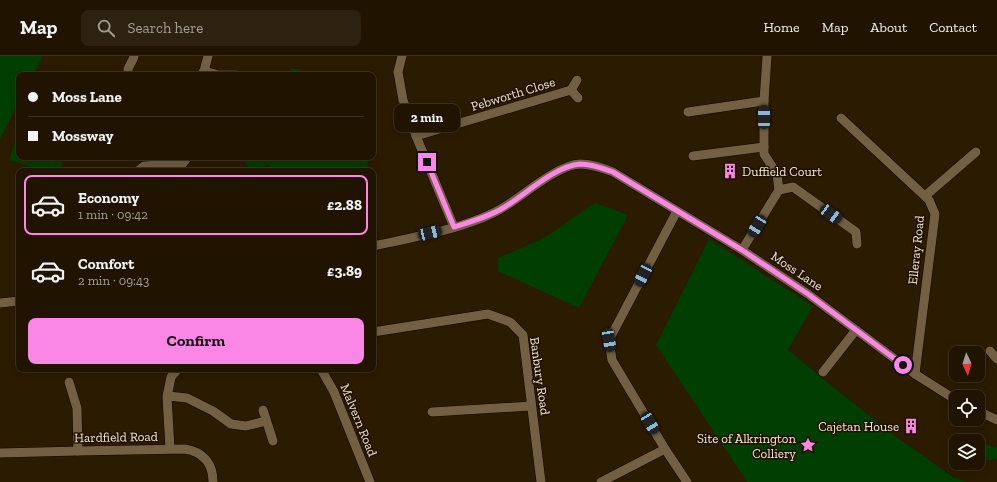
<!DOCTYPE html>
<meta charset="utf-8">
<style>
:root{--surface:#201400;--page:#2d210f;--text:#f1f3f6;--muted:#a29e99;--line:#3d3322;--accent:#fa87e6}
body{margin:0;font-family:"Zilla Slab",serif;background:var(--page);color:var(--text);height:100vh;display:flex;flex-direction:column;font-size:15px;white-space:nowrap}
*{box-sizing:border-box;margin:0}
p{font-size:13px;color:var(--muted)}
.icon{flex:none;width:22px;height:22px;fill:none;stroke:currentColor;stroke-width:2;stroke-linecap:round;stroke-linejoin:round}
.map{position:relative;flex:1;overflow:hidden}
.drawer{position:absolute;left:16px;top:112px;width:360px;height:204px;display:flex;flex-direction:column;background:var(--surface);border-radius:8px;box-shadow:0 2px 10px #0003,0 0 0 1px var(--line)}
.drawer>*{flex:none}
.guide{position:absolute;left:16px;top:16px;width:360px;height:88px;border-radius:8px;box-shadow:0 2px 10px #0003,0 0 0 1px var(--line);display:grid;align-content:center;height:88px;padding:0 12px;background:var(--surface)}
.needle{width:26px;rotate:176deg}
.controls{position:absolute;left:949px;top:290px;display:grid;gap:8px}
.controls a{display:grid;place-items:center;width:36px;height:36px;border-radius:8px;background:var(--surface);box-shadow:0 2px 10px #0003,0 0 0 1px var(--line);font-size:20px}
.end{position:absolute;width:18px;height:18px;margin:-9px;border:5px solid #fa87e6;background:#111;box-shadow:0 0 0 2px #111}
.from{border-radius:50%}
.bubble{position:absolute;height:28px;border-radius:8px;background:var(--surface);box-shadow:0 2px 10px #0003,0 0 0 1px var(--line);font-size:13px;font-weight:700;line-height:28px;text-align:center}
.car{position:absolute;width:12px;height:24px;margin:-12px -6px;border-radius:5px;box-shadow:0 0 3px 1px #0007;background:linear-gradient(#222 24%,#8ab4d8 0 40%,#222 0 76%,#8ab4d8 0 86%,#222 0)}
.guide b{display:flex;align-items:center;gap:14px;height:38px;font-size:15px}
.guide b+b{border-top:1px solid var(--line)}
.guide i{width:10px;height:10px;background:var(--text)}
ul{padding:7px 0 0;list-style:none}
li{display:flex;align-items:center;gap:12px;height:60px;margin:0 8px 6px;padding:0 4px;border:2px solid transparent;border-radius:8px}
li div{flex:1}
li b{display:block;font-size:15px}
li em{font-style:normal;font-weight:700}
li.active{border-color:var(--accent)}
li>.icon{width:36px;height:36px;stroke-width:1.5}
.button{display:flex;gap:8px;margin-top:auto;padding:8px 12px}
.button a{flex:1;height:46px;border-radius:8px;background:var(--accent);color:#111;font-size:16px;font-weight:700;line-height:46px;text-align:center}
header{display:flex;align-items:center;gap:24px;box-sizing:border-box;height:56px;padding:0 20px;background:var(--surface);border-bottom:1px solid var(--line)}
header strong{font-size:19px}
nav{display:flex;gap:22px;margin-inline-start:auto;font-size:14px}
.search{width:280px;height:36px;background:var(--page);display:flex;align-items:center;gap:10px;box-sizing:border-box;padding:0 14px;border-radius:8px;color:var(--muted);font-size:15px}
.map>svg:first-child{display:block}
</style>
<header>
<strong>Map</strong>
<div class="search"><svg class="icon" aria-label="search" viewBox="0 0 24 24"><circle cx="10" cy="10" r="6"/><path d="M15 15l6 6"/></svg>Search here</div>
<nav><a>Home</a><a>Map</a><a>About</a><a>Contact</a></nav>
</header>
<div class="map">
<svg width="997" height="426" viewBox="0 0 997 426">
<rect width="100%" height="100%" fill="#2b1b00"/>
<g fill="#003f01">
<polygon points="0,0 43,0 33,19 19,19 19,46 0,83"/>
<polygon points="292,12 316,19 283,19"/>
<polygon points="19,72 19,101 64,101 60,115 43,115 9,104"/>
<polygon points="239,101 366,101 369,110 357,115 274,115 268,108 259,115 252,115"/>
<polygon points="595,147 628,159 579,252 498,215 498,202 544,182"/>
<polygon points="709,183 813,250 788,294 833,331 891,377 954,422 968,426 747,426 656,289"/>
<path d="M 977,382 L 986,386 L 986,388 L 997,392 L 997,403 L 996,402 C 990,405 986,405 981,401 L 980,404 L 978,403 L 978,385 L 976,385 Z"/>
</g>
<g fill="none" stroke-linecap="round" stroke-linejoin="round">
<defs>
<g id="minor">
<polyline points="402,0 398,16 403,44 416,80 454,171"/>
<polyline points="204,15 219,19 236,19"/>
<polyline points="128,19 128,13 133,3 134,0"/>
<polyline points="201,19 204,15 208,0"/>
<polyline points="571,34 577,24"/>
<polyline points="688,56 764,45"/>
<polyline points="841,62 929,144 935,158 915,318"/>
<polyline points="416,80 571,34 578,42"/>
<polyline points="693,100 764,91"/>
<polyline points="138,115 144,110 183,107 188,101"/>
<polyline points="779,134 793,131 856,176 857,188"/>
<polyline points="925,140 976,96"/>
<polyline points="677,155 609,284 612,304 665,393 687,426"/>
<path d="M 373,190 C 410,182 447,176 482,162 C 489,159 498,155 504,151 C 524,139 557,109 580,108 C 592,108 602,112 613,116 L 742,194 L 808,238 L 915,318 L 956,344"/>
<polyline points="742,194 779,134 777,118 764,98 764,45 767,0"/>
<polyline points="0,247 19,245"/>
<polyline points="373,276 488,258 510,266 523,279 541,426"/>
<polyline points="990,295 997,303"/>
<polyline points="321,313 334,336 370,426"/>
<polyline points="823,316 856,274"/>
<polyline points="69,326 77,352 78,395"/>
<polyline points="168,340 187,342 213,355 231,368 246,370 266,365"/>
<polyline points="263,354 273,385"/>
<polyline points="978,355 997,364"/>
<polyline points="432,356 531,350"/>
<polyline points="170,392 167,341 171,321 178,313"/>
<path d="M 0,397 L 78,395 L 185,393 C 203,396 213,407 213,426"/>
<polyline points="601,426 665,393"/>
</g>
</defs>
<use href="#minor" stroke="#130500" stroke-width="10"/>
<use href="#minor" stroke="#736043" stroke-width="9"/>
</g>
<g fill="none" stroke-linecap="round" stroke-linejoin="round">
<path stroke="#fa87e6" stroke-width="5" d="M 427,106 L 454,171 C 470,166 488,161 503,152 C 524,140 554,110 580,108 C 592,108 602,112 613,116 L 742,194 L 808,238 L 903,309"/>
</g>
<defs>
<symbol id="building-bare" viewBox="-9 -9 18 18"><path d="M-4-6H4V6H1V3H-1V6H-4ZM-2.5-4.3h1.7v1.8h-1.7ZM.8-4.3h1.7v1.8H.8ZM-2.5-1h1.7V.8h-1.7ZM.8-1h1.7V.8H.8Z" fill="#fa87e6" stroke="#211100" stroke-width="2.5" paint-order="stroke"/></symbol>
<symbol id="sight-bare" viewBox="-9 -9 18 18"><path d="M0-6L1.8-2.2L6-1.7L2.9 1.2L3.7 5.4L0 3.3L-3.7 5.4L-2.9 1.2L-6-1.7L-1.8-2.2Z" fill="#fa87e6" stroke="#211100" stroke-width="2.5" paint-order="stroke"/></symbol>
</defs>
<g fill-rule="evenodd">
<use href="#building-bare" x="719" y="104" width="22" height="22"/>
<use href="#building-bare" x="900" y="359" width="22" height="22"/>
<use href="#sight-bare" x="797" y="378" width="22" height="22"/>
</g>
<g text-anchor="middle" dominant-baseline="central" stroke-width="3" stroke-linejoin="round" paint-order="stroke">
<g font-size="13" fill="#f3e8d8" stroke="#211100">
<text transform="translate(513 38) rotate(-17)">Pebworth Close</text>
<text transform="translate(916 194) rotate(-84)">Elleray Road</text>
<text transform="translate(797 215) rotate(34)">Moss Lane</text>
<text transform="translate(540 320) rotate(82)">Banbury Road</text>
<text transform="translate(359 364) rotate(68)">Malvern Road</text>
<text transform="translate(116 381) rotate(-1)">Hardfield Road</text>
</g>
<g font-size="13" fill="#f3e8d8" stroke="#211100" text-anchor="end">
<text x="742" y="115" text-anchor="start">Duffield Court</text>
<text x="899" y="370">Cajetan House</text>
<text x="796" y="382">Site of Alkrington<tspan x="796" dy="15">Colliery</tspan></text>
</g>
</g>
</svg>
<div class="controls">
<a><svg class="needle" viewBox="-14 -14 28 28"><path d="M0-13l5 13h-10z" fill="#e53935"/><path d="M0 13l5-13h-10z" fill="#a29e99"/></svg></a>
<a><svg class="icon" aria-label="locate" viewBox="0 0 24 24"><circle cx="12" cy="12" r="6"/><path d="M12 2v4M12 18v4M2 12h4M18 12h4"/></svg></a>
<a><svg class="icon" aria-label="layers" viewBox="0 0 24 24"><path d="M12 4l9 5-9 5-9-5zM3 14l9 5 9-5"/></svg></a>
</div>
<i class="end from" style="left:903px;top:309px"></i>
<i class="end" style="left:427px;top:106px"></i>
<div class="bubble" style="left:394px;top:48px;width:66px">2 min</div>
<i class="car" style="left:764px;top:61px;rotate:0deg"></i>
<i class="car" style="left:831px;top:158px;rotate:126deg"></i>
<i class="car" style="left:757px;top:170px;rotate:212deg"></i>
<i class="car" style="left:430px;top:177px;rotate:77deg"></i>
<i class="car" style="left:643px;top:219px;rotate:207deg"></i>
<i class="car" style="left:609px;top:284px;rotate:170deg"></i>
<i class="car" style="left:650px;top:367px;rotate:149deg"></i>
<div class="guide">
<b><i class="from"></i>Moss Lane</b>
<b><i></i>Mossway</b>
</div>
<section class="drawer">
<ul>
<li class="active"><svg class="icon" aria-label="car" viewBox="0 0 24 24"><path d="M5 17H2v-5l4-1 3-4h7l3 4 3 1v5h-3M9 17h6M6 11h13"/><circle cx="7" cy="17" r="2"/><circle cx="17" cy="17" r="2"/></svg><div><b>Economy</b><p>1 min · 09:42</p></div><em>£2.88</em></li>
<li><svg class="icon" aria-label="car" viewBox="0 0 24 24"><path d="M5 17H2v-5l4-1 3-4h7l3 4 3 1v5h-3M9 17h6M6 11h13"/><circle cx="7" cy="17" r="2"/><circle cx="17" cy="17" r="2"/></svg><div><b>Comfort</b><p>2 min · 09:43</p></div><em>£3.89</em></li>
</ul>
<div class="button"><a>Confirm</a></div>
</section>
</div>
